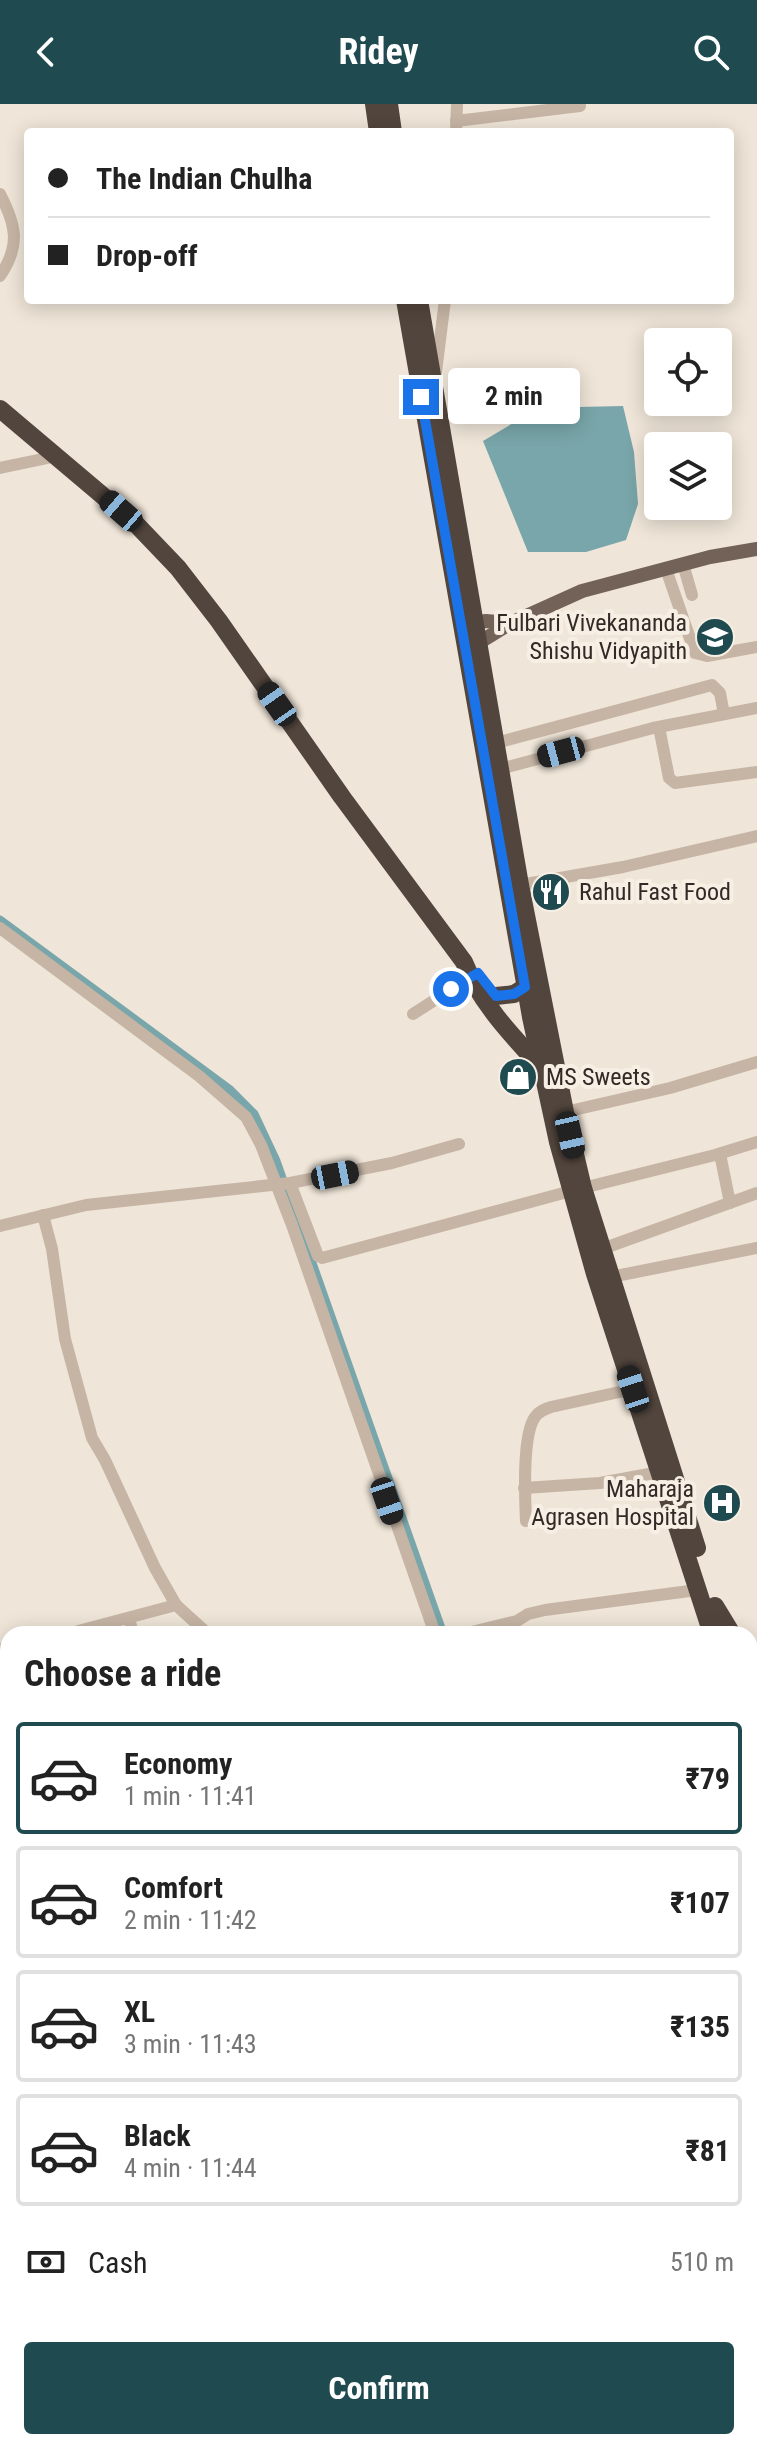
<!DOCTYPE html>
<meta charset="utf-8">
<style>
:root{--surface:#fff;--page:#f2f2f2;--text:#222;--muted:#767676;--line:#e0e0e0;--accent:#1f4b50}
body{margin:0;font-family:"Roboto Condensed",sans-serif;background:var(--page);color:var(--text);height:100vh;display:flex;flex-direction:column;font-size:30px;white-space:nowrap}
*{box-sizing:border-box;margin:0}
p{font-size:26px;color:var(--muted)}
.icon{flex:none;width:44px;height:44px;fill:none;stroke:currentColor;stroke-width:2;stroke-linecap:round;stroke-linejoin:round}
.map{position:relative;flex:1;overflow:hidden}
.drawer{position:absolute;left:0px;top:1522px;width:758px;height:824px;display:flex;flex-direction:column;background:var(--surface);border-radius:24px 24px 0 0;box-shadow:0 4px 20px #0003}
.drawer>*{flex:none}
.guide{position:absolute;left:24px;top:24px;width:710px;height:176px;border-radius:8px;box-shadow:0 4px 20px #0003;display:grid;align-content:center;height:176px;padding:0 24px;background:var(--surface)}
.controls{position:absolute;left:644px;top:224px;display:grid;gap:16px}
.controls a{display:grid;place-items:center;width:88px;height:88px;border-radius:8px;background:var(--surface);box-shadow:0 4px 20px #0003;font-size:40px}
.end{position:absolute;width:36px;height:36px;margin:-18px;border:10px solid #1a73e8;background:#fff;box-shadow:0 0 0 4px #fff}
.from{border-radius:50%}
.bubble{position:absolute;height:56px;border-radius:8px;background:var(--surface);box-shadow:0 4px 20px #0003;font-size:26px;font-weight:700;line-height:56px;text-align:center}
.car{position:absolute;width:24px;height:48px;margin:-24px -12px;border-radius:10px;box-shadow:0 0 6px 2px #0007;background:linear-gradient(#222 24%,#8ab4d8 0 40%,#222 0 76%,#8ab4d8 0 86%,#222 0)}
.guide b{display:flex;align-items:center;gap:28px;height:76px;font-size:30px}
.guide b+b{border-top:2px solid var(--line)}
.guide i{width:20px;height:20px;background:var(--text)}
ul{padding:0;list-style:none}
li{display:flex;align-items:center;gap:24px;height:112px;margin:0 16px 12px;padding:0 8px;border:4px solid var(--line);border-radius:8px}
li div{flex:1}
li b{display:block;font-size:30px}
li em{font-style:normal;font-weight:700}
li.current{border-color:var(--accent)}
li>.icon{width:72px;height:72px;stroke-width:1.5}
h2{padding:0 24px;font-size:36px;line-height:96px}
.pay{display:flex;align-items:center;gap:20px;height:88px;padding:0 24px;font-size:30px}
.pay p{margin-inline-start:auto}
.action{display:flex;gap:16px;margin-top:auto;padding:16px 24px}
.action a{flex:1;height:92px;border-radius:8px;background:var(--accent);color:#fff;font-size:32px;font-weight:700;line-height:92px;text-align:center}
header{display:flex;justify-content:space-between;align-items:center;height:104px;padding:0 24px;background:var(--accent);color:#fff;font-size:36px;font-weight:700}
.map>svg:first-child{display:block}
</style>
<header><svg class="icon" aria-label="back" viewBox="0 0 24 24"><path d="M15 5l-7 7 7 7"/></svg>Ridey<svg class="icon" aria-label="search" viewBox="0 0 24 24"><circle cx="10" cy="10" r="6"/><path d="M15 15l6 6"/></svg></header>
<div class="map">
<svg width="757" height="2346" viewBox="0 0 757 2346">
<rect width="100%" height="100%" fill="#efe5d8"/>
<g fill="#79a6aa">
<polygon points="623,302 634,348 638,400 626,436 586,448 528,448 483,337 525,312 578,303"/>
<polygon points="757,1877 757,1953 750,1956 750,1879"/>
<polygon points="8,2014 8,2091 0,2092 0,2015"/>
</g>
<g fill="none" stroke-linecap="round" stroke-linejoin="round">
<polyline stroke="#79a6aa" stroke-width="9" points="0,816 229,985 254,1010 276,1057 443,1530"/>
<g stroke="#c6b5a5" stroke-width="12">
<polyline points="456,17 580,2"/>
<polyline points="456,28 457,0"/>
<path d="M 0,90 C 16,121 21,141 0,172"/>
<polyline points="436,268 445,196"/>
<polyline points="0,364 57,352"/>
<polyline points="683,460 692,491"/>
<polyline points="666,465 695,549 707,552 757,543"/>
<polyline points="659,623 669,674 675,679 757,668"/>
<polyline points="496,639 712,581 720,589 724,610"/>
<polyline points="500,665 653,624 757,604"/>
<polyline points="520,781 623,763 757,732"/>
<polyline points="0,824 199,972 246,1013 261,1041 292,1121 435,1530"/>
<polyline points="413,910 475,870"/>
<polyline points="565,1008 670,984 757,958"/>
<polyline points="720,1050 730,1099"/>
<polyline points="290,1079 318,1152 322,1154 571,1087"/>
<polyline points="583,1084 715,1051 757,1038"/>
<polyline points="43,1111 52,1145 65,1235 92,1334 105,1356 155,1464 176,1501"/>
<polyline points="0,1122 86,1101 290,1079 392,1059 459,1040"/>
<polyline points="602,1145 757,1089"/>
<polyline points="611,1173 757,1144"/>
<polyline points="524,1384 600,1379 660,1368"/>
<path d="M 526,1417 C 525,1394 522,1331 535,1313 C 539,1307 545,1305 551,1303 L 633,1285"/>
<polyline points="129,1514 133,1530"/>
<polyline points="67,1530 176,1501 208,1530"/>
<polyline points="463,1530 517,1517 528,1510 545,1506 697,1486"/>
<polyline points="0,1545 8,1544"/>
<polyline points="0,1648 8,1646"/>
<polyline points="750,1704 757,1703"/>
<polyline points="0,1713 8,1711"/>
<polyline points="0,1808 8,1806"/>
<polyline points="750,1972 757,1970"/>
<polyline points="0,2107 8,2106"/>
<polyline points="750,2117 757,2114"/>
<polyline points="719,2338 721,2346"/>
<polyline points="542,2346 543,2338"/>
</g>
<g stroke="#736258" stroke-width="14">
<polyline points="468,520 486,517 511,519"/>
<polyline points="471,540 480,538 511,519 582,487 710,453 757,445"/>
<polyline points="750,1855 757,1853"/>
<polyline points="0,1998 8,1998"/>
</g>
<g stroke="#52453d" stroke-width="18">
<polyline points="374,0 378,28"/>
<polyline points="389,0 393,28"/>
<polyline points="405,196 531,913 558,1038 595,1170 712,1530"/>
<polyline points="419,196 520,781 565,1008 583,1084 697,1444"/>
<path d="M 0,305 L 135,419 L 178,464 L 219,517 L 342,693 L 464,858 C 479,897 513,933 541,963"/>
<polyline points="496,892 514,890 525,883"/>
<polyline points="715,1502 732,1530"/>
<polyline points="750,1554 757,1561"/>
<polyline points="750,1609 757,1630"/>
<polyline points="750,1652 757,1668"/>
</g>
</g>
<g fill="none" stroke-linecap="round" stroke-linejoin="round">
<polyline stroke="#1a73e8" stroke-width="10" points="421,293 525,883 514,890 496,892 478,869 451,885"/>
</g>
<defs>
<symbol id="school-disc" viewBox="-11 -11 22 22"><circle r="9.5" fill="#1f4b50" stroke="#f7efe4"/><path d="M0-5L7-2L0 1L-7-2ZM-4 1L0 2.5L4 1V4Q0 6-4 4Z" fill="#fff"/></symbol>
<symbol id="restaurant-disc" viewBox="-11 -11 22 22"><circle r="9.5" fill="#1f4b50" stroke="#f7efe4"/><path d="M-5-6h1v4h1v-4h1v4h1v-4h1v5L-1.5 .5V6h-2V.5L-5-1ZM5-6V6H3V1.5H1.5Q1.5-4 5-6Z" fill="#fff"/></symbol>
<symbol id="shop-disc" viewBox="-11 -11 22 22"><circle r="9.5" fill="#1f4b50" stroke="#f7efe4"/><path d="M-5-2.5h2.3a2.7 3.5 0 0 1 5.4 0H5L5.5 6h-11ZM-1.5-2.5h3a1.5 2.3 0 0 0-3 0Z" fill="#fff"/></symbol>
<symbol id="hospital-disc" viewBox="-11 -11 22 22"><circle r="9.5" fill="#1f4b50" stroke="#f7efe4"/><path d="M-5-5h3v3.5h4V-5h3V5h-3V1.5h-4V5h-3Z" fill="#fff"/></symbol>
</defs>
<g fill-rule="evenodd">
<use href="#school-disc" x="693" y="511" width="44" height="44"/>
<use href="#restaurant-disc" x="529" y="766" width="44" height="44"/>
<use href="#shop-disc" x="496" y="951" width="44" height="44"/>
<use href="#hospital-disc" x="700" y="1377" width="44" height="44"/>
</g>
<g text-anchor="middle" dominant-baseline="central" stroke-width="8" stroke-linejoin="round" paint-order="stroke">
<g font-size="24" fill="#322a26" stroke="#f7efe4" text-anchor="end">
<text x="687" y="519">Fulbari Vivekananda<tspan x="687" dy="28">Shishu Vidyapith</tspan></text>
<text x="579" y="788" text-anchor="start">Rahul Fast Food</text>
<text x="546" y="973" text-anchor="start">MS Sweets</text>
<text x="694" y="1385">Maharaja<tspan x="694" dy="28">Agrasen Hospital</tspan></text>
</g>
</g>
</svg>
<div class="controls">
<a><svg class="icon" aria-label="locate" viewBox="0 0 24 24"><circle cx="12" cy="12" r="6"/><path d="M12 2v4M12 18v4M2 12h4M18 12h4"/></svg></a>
<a><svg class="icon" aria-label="layers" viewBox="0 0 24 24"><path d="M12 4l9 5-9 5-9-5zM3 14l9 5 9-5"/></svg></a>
</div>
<i class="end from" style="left:451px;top:885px"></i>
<i class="end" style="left:421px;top:293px"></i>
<div class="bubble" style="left:448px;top:264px;width:132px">2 min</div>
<i class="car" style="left:121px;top:407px;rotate:311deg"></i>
<i class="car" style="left:277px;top:600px;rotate:325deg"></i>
<i class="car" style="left:561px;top:648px;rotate:255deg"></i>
<i class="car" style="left:570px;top:1031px;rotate:167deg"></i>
<i class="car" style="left:335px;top:1071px;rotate:79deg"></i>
<i class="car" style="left:633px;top:1285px;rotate:342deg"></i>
<i class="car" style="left:387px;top:1397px;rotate:161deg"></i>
<div class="guide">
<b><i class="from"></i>The Indian Chulha</b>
<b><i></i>Drop-off</b>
</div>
<section class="drawer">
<h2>Choose a ride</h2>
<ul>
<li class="current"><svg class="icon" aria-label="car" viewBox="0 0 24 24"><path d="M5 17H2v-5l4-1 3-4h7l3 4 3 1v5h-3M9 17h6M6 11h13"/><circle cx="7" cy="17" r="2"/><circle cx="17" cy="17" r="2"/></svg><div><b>Economy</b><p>1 min · 11:41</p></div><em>₹79</em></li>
<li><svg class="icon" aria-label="car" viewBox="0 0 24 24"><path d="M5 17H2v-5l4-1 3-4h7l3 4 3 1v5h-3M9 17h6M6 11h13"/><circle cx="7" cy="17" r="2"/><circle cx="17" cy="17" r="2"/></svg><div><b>Comfort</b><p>2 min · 11:42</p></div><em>₹107</em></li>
<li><svg class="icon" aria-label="car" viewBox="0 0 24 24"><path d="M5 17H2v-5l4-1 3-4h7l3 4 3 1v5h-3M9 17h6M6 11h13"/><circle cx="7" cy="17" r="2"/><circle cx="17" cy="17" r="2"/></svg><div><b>XL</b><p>3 min · 11:43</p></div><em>₹135</em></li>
<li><svg class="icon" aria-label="car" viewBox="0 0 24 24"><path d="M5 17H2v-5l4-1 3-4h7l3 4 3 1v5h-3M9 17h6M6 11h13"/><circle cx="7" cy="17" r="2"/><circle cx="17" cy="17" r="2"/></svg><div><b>Black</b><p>4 min · 11:44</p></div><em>₹81</em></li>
</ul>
<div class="pay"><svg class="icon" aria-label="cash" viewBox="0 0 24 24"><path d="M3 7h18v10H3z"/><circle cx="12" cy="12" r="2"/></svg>Cash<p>510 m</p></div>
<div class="action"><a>Confirm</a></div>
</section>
</div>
